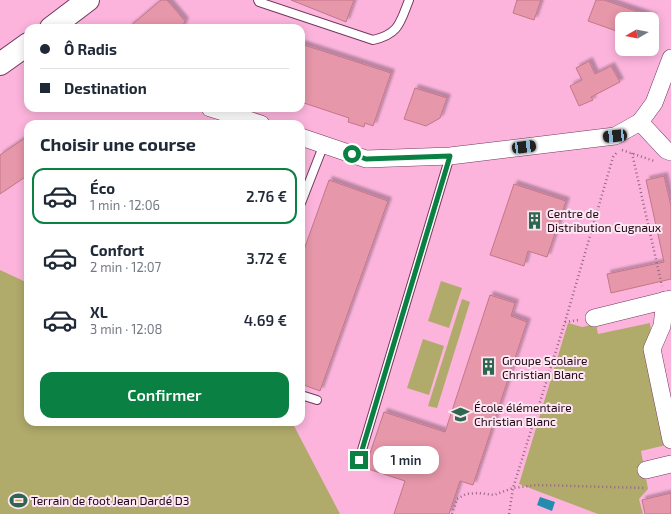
<!DOCTYPE html>
<html lang="fr">
<meta charset="utf-8">
<style>
:root{--surface:#fff;--page:#f2f2f3;--text:#1f2937;--muted:#747a83;--line:#e0e1e3;--accent:#0b8043}
body{margin:0;font-family:"Exo 2",sans-serif;background:var(--page);color:var(--text);height:100vh;display:flex;flex-direction:column;font-size:15px;white-space:nowrap}
*{box-sizing:border-box;margin:0}
p{font-size:13px;color:var(--muted)}
.icon{flex:none;width:22px;height:22px;fill:none;stroke:currentColor;stroke-width:2;stroke-linecap:round;stroke-linejoin:round}
.map{position:relative;flex:1;overflow:hidden}
.sheet{position:absolute;left:24px;top:120px;width:281px;height:306px;display:flex;flex-direction:column;background:var(--surface);border-radius:12px;box-shadow:0 2px 10px #0003}
.sheet>*{flex:none}
.hud{position:absolute;left:24px;top:24px;width:281px;height:88px;border-radius:12px;box-shadow:0 2px 10px #0003;display:grid;align-content:center;height:88px;padding:0 16px;background:var(--surface)}
.needle{width:26px;rotate:261deg}
.buttons{position:absolute;left:615px;top:12px;display:grid;gap:8px}
.buttons a{display:grid;place-items:center;width:44px;height:44px;border-radius:8px;background:var(--surface);box-shadow:0 2px 10px #0003;font-size:20px}
.end{position:absolute;width:18px;height:18px;margin:-9px;border:5px solid #0b8043;background:#fff;box-shadow:0 0 0 2px #fff}
.from{border-radius:50%}
.bubble{position:absolute;height:28px;border-radius:12px;background:var(--surface);box-shadow:0 2px 10px #0003;font-size:13px;font-weight:600;line-height:28px;text-align:center}
.car{position:absolute;width:12px;height:24px;margin:-12px -6px;border-radius:5px;box-shadow:0 0 3px 1px #0007;background:linear-gradient(#222 24%,#8ab4d8 0 40%,#222 0 76%,#8ab4d8 0 86%,#222 0)}
.hud b{display:flex;align-items:center;gap:14px;height:38px;font-size:15px}
.hud b+b{border-top:1px solid var(--line)}
.hud i{width:10px;height:10px;background:var(--text)}
ul{padding:0;list-style:none}
li{display:flex;align-items:center;gap:12px;height:56px;margin:0 8px 6px;padding:0 8px;border:2px solid transparent;border-radius:12px}
li div{flex:1}
li b{display:block;font-size:15px}
li em{font-style:normal;font-weight:600}
li.current{border-color:var(--accent)}
li>.icon{width:36px;height:36px;stroke-width:1.5}
h2{padding:0 16px;font-size:18px;line-height:48px}
.button{display:flex;gap:8px;margin-top:auto;padding:8px 16px}
.button a{flex:1;height:46px;border-radius:12px;background:var(--accent);color:#fff;font-size:16px;font-weight:600;line-height:46px;text-align:center}
.map>svg:first-child{display:block}
</style>
<div class="map">
<svg width="671" height="514" viewBox="0 0 671 514">
<defs>
<filter id="shadow"><feDropShadow dx="3.5" dy="-3.5" stdDeviation="1" flood-color="#0004"/></filter>
</defs>
<rect width="100%" height="100%" fill="#fcb4dc"/>
<g fill="#b0ab6b">
<polygon points="0,270 28,283 28,422 292,422 340,514 0,514"/>
<polygon points="441,281 462,288 449,328 428,321"/>
<polygon points="462,299 470,302 437,408 428,406"/>
<polygon points="568,323 582,327 596,324 598,334 650,323 666,445 641,451 648,489 639,499 643,514 598,514 519,484"/>
<polygon points="423,339 444,346 429,395 407,388"/>
</g>
<polygon fill="#248cad" points="540,497 555,502 552,511 537,505"/>
<g fill="#e697a9" stroke="#c37789" filter="url(#shadow)">
<polygon points="161,0 167,0 185,21 182,28 128,28"/>
<polygon points="291,0 354,0 346,22"/>
<polygon points="517,0 541,0 534,20 513,13"/>
<polygon points="596,0 604,0 653,17 652,19 622,19 622,33 588,21"/>
<polygon points="301,44 391,73 373,126 365,123 364,127 348,122 349,118 301,102"/>
<polygon points="589,61 595,74 611,66 620,82 591,97 593,100 579,106 570,86 582,80 576,68"/>
<polygon points="415,88 447,98 440,118 426,126 404,119"/>
<polygon points="28,136 28,175 0,194 0,155"/>
<polygon points="664,176 671,206 671,279 611,293 607,274 664,262 646,180"/>
<polygon points="329,180 388,201 320,391 301,384 301,258"/>
<polygon points="514,184 566,201 547,257 528,251 524,266 490,255"/>
<polygon points="490,295 515,303 511,316 527,322 473,485 460,481 449,514 394,514 405,481 365,468 384,412 445,432"/>
<polygon points="671,493 671,514 645,514 642,500"/>
</g>
<g fill="none" stroke-linecap="round" stroke-linejoin="round">
<defs>
<g id="lane">
<path d="M 258,0 L 259,2 L 373,40 C 399,34 400,23 409,0"/>
<polyline points="301,203 324,144"/>
<polyline points="301,395 317,400"/>
<polyline points="359,460 450,156"/>
</g>
<g id="street">
<polyline points="671,58 654,103 640,122 666,150 671,152"/>
<polyline points="210,108 261,124"/>
<polyline points="301,137 366,159 450,156 615,136 640,122"/>
<polyline points="665,300 662,326 652,349 671,440"/>
<polyline points="594,318 671,299"/>
<polyline points="646,470 671,464"/>
</g>
<g id="secondary">
<polyline points="51,28 88,0"/>
<polyline points="0,64 28,44"/>
</g>
</defs>
<use href="#lane" stroke="#74385c" stroke-width="10"/>
<use href="#street" stroke="#74385c" stroke-width="18"/>
<use href="#secondary" stroke="#74385c" stroke-width="24"/>
<g stroke="#966480" stroke-width="2.5" stroke-dasharray="1 3" stroke-linecap="butt">
<polyline points="622,150 654,161"/>
<polyline points="632,153 662,286"/>
<polyline points="565,322 579,320"/>
<polyline points="452,514 457,499 466,494 478,493 494,495 513,488 537,485 645,488"/>
<polyline points="509,514 513,488 565,322 613,157 618,151"/>
</g>
<use href="#lane" stroke="#fff" stroke-width="8"/>
<use href="#street" stroke="#fff" stroke-width="17"/>
<use href="#secondary" stroke="#fff" stroke-width="22"/>
</g>
<g fill="none" stroke-linecap="round" stroke-linejoin="round">
<polyline stroke="#0b8043" stroke-width="5" points="352,154 366,159 450,156 359,460"/>
</g>
<defs>
<symbol id="building-bare" viewBox="-9 -9 18 18"><path d="M-4-6H4V6H1V3H-1V6H-4ZM-2.5-4.3h1.7v1.8h-1.7ZM.8-4.3h1.7v1.8H.8ZM-2.5-1h1.7V.8h-1.7ZM.8-1h1.7V.8H.8Z" fill="#2e6750" stroke="#fde6f2" stroke-width="2.5" paint-order="stroke"/></symbol>
<symbol id="school-bare" viewBox="-9 -9 18 18"><path d="M0-5L7-2L0 1L-7-2ZM-4 1L0 2.5L4 1V4Q0 6-4 4Z" fill="#2e6750" stroke="#fde6f2" stroke-width="2.5" paint-order="stroke"/></symbol>
<symbol id="stadium-bare" viewBox="-9 -9 18 18"><path d="M0-5a6.5 5 0 1 0 0 10a6.5 5 0 1 0 0-10ZM-3.5-1.8h7v3.6h-7Z" fill="#2e6750" stroke="#fde6f2" stroke-width="2.5" paint-order="stroke"/></symbol>
</defs>
<g fill-rule="evenodd">
<use href="#building-bare" x="522" y="208" width="25" height="25"/>
<use href="#building-bare" x="476" y="354" width="25" height="25"/>
<use href="#school-bare" x="448" y="402" width="25" height="25"/>
<use href="#stadium-bare" x="6" y="488" width="25" height="25"/>
</g>
<g text-anchor="middle" dominant-baseline="central" stroke-width="4" stroke-linejoin="round" paint-order="stroke">
<g font-size="12" fill="#200817" stroke="#fde6f2" text-anchor="start">
<text x="547" y="213">Centre de<tspan x="547" dy="14">Distribution Cugnaux</tspan></text>
<text x="502" y="360">Groupe Scolaire<tspan x="502" dy="14">Christian Blanc</tspan></text>
<text x="474" y="407">École élémentaire<tspan x="474" dy="14">Christian Blanc</tspan></text>
<text x="31" y="500">Terrain de foot Jean Dardé D3</text>
</g>
</g>
</svg>
<div class="buttons">
<a><svg class="needle" viewBox="-14 -14 28 28"><path d="M0-13l5 13h-10z" fill="#e53935"/><path d="M0 13l5-13h-10z" fill="#747a83"/></svg></a>
</div>
<i class="end from" style="left:352px;top:154px"></i>
<i class="end" style="left:359px;top:460px"></i>
<div class="bubble" style="left:373px;top:446px;width:66px">1 min</div>
<i class="car" style="left:615px;top:136px;rotate:264deg"></i>
<i class="car" style="left:524px;top:147px;rotate:83deg"></i>
<div class="hud">
<b><i class="from"></i>Ô Radis</b>
<b><i></i>Destination</b>
</div>
<section class="sheet">
<h2>Choisir une course</h2>
<ul>
<li class="current"><svg class="icon" aria-label="car" viewBox="0 0 24 24"><path d="M5 17H2v-5l4-1 3-4h7l3 4 3 1v5h-3M9 17h6M6 11h13"/><circle cx="7" cy="17" r="2"/><circle cx="17" cy="17" r="2"/></svg><div><b>Éco</b><p>1 min · 12:06</p></div><em>2.76 €</em></li>
<li><svg class="icon" aria-label="car" viewBox="0 0 24 24"><path d="M5 17H2v-5l4-1 3-4h7l3 4 3 1v5h-3M9 17h6M6 11h13"/><circle cx="7" cy="17" r="2"/><circle cx="17" cy="17" r="2"/></svg><div><b>Confort</b><p>2 min · 12:07</p></div><em>3.72 €</em></li>
<li><svg class="icon" aria-label="car" viewBox="0 0 24 24"><path d="M5 17H2v-5l4-1 3-4h7l3 4 3 1v5h-3M9 17h6M6 11h13"/><circle cx="7" cy="17" r="2"/><circle cx="17" cy="17" r="2"/></svg><div><b>XL</b><p>3 min · 12:08</p></div><em>4.69 €</em></li>
</ul>
<div class="button"><a>Confirmer</a></div>
</section>
</div>
